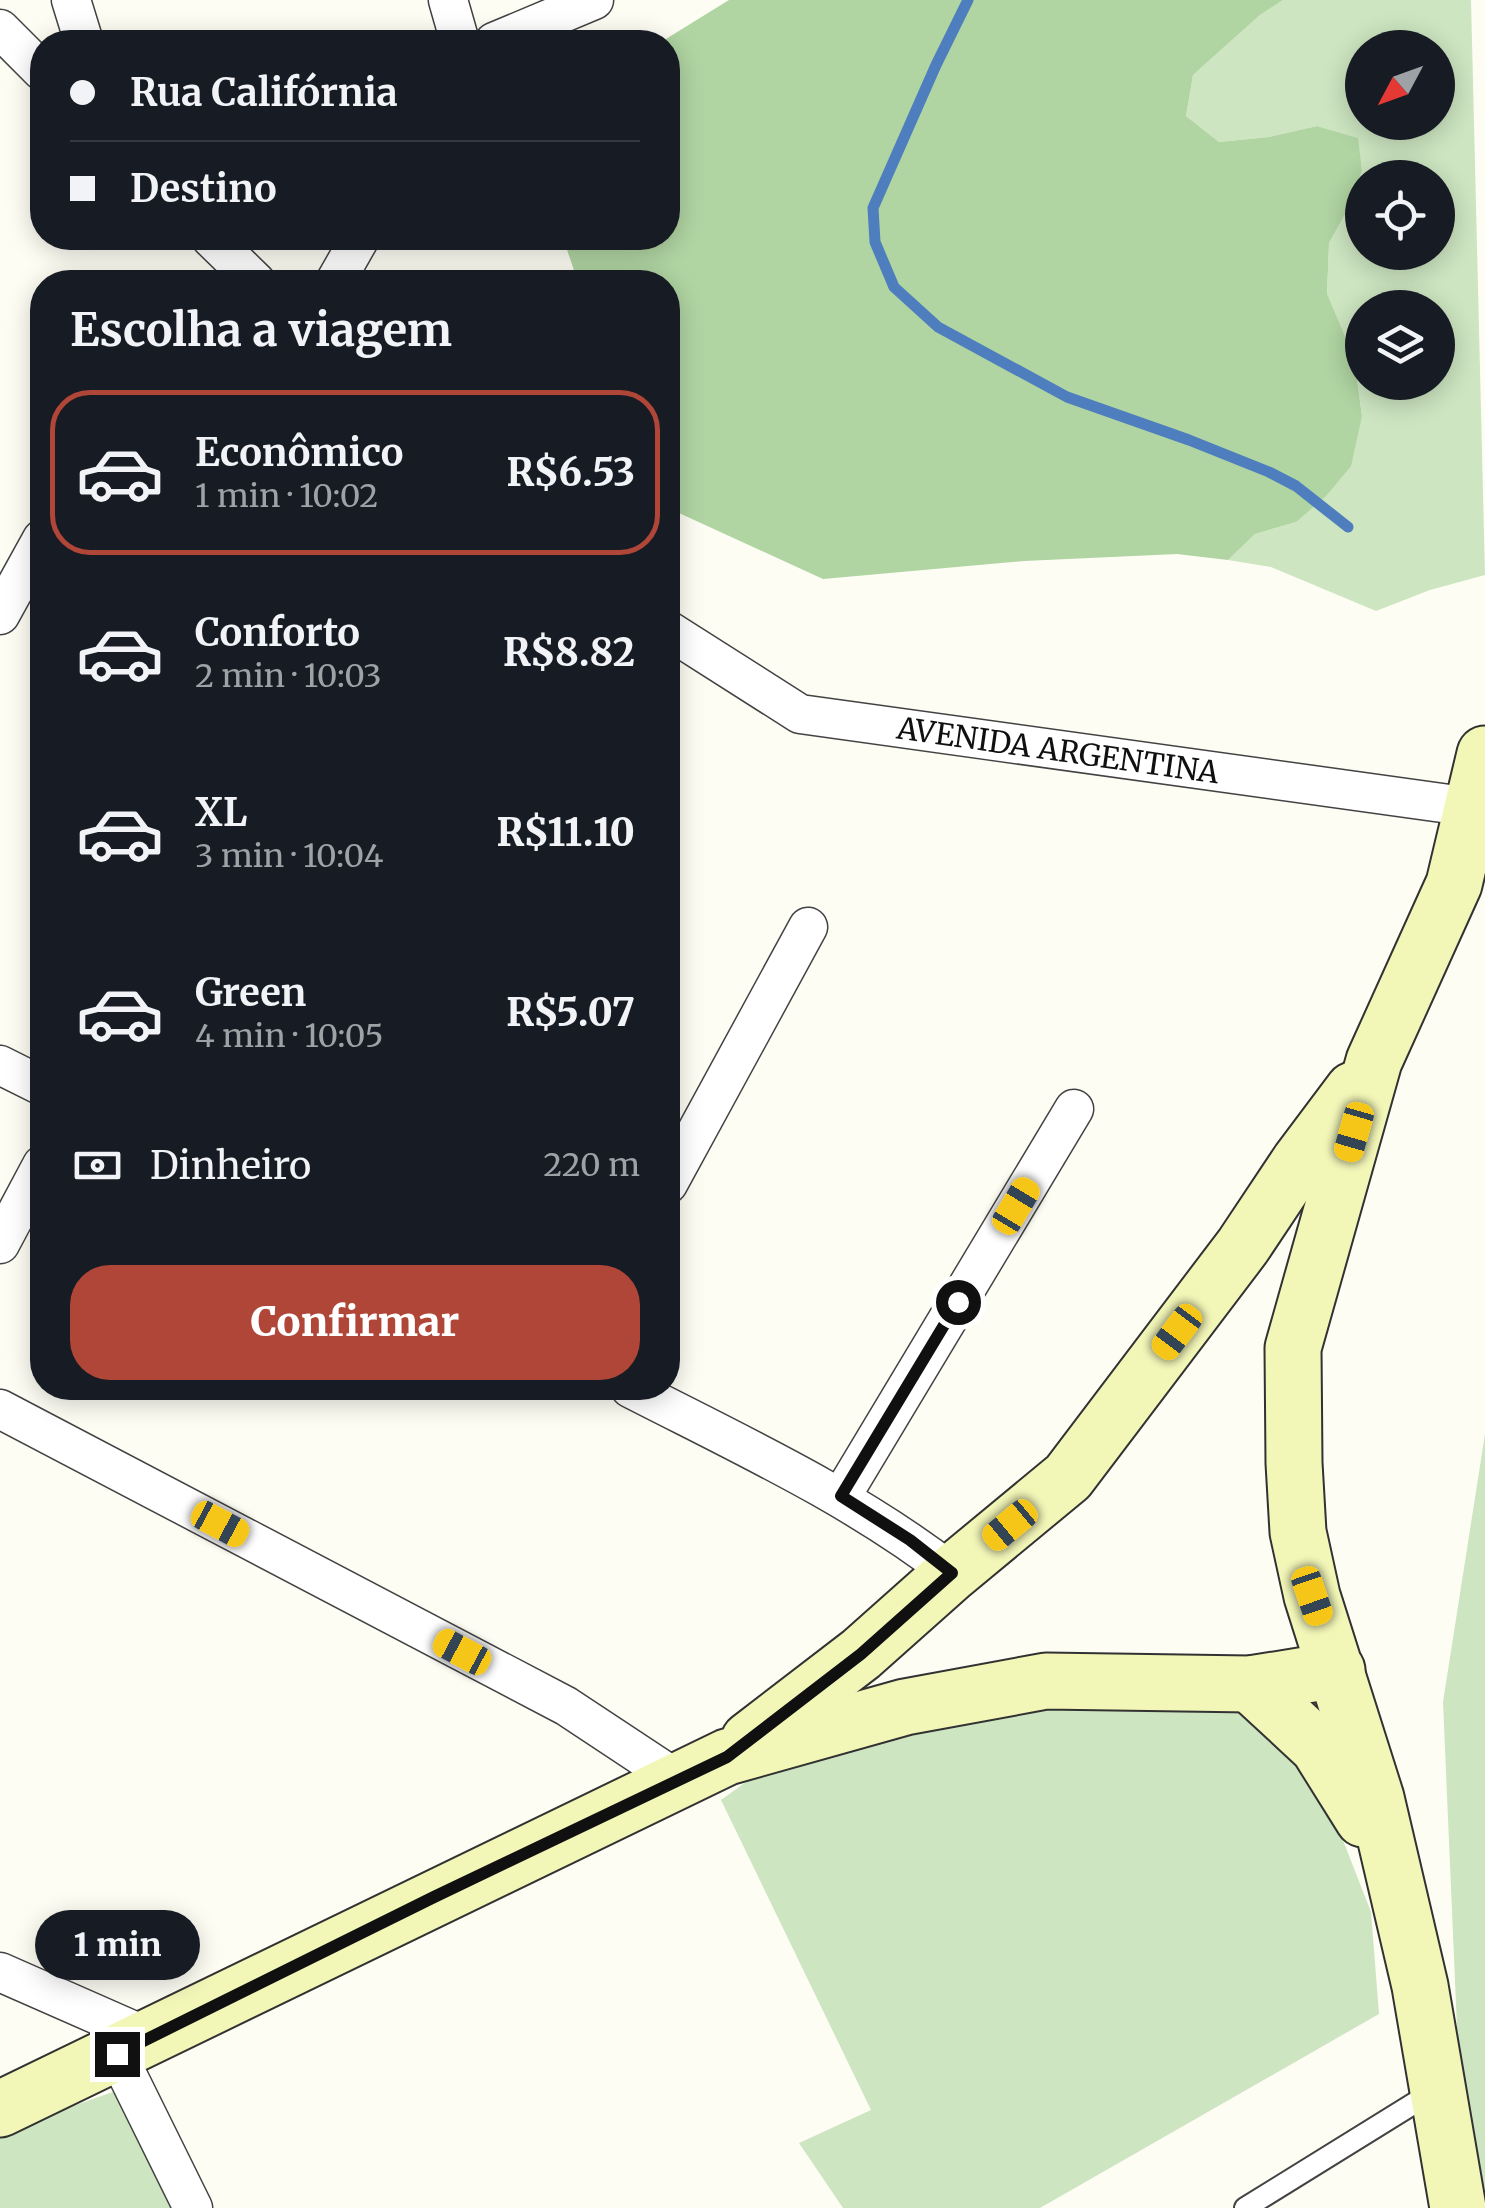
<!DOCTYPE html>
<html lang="pt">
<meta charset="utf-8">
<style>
:root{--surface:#171b24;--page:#242831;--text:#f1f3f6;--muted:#9ea1a6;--line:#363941;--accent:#b04638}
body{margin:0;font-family:Merriweather,serif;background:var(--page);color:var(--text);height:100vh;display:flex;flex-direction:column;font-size:38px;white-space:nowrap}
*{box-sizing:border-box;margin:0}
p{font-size:32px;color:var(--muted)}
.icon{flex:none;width:55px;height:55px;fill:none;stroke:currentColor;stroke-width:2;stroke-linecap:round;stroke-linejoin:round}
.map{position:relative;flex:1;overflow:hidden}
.details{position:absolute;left:30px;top:270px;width:650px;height:1130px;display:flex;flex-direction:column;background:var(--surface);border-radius:40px;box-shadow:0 5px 25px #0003}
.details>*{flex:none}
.hud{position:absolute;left:30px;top:30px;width:650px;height:220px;border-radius:40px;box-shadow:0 5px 25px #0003;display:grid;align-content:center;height:220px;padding:0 40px;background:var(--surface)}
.needle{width:65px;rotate:229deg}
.fabs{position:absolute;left:1345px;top:30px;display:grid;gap:20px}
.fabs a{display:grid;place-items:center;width:110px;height:110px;border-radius:50%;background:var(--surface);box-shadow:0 5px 25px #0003;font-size:50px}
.end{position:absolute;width:45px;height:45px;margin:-22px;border:12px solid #101010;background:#fff;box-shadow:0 0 0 5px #fff}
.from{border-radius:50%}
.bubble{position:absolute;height:70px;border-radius:35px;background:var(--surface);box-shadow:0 5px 25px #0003;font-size:32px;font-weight:800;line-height:70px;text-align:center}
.car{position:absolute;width:30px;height:60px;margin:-30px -15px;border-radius:12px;box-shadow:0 0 8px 2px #0007;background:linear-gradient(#f5c518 24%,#345 0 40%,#f5c518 0 76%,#345 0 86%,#f5c518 0)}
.hud b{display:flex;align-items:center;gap:35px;height:95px;font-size:38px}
.hud b+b{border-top:2px solid var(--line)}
.hud i{width:25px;height:25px;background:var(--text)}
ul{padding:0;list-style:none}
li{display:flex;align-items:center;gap:30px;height:165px;margin:0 20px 15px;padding:0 20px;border:5px solid transparent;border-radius:40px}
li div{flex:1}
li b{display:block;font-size:38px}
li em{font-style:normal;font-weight:800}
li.current{border-color:var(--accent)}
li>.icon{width:90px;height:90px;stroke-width:1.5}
h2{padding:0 40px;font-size:45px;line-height:120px}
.pay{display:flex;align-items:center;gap:25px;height:110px;padding:0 40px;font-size:38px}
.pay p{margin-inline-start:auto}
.button{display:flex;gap:20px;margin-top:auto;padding:20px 40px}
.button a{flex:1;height:115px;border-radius:40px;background:var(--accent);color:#fff;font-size:40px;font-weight:800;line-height:115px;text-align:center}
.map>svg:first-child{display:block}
</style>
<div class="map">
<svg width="1485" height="2208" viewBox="0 0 1485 2208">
<rect width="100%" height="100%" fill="#fefdf4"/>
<g fill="#cde5c1" fill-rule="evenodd">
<path d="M 1283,0 L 1471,0 L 1485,575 L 1430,590 L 1376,611 L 1271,567 L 1228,560 L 1255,534 L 1296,522 L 1362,416 L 1354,357 L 1327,295 L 1329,243 L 1352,202 L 1362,169 L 1357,138 L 1317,126 L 1269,137 L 1219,142 L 1186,116 L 1193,75 L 1260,15 ZM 1362,48 L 1438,48 L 1438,122 L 1362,122 ZM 1362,178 L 1438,178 L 1438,252 L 1362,252 ZM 1362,308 L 1438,308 L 1438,382 L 1362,382 Z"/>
<polygon points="1485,1434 1485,2208 1481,2208 1461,2120 1443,1702"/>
<polygon points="1098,1701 1244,1712 1323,1789 1371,1912 1379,2014 1040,2208 843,2208 799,2143 871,2110 721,1800 771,1764 939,1727"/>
<polygon points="121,2089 176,2208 0,2208 0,2137 28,2122"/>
</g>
<polygon fill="#b0d4a2" points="729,0 1283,0 1260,15 1193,75 1186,116 1219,142 1269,137 1317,126 1358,138 1362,170 1352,202 1329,243 1327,294 1354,357 1362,416 1351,466 1326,496 1296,522 1255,534 1228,560 1177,554 1024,561 823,579 668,508 668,282 578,282 563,238 668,238 668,42 661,42"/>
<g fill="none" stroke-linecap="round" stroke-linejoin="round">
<polyline stroke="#4e7ebe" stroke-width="11" points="968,0 936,65 873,208 875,242 894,287 938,327 1067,397 1189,440 1269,472 1296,486 1348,527"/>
<defs>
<polyline id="lane" points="1245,2208 1434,2091"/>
<g id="street">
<polyline points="71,0 84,42"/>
<polyline points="448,0 460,42"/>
<polyline points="0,29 42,71"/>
<polyline points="494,42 594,0"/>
<polyline points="211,238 256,282"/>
<polyline points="335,282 360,238"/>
<polyline points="0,615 42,539"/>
<polyline points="668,630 800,714 1471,807"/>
<polyline points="0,1065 42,1086"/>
<polyline points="668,1184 808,927"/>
<polyline points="0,1244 42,1165"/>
<path d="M 630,1388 C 741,1445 854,1497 952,1573"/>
<polyline points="0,1409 566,1706 678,1780"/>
<polyline points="841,1497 1074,1109"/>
<polyline points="0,1972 150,2038"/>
<polyline points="117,2054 193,2208"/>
</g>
<g id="secondary">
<polyline points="1250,1684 1318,1747 1363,1819"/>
<polyline points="749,1740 861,1654 952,1573 1068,1477 1243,1246 1299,1162 1353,1090"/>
<polyline points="0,2109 727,1757 905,1707 1046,1681 1250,1684 1337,1670"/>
<polyline points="1458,2208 1420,1986 1376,1798 1312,1596 1298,1532 1294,1463 1293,1348 1374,1061 1454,884 1485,754"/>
</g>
</defs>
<use href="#lane" stroke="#434343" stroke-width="24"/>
<use href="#street" stroke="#434343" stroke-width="41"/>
<use href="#secondary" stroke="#323232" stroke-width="59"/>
<use href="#lane" stroke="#fff" stroke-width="20"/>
<use href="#street" stroke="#fff" stroke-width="38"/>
<use href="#secondary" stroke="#f2f6b7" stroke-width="55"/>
</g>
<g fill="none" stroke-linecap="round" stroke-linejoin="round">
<polyline stroke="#101010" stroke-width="12" points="117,2054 434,1897 727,1757 861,1654 952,1573 910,1540 841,1496 958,1302"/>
</g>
<g text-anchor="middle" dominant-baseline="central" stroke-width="10" stroke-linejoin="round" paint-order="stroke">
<g font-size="30" fill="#101010" stroke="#fff">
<text transform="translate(1058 750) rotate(8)">AVENIDA ARGENTINA</text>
</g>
</g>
</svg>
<div class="fabs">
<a><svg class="needle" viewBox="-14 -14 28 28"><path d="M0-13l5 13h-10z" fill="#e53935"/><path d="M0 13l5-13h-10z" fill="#9ea1a6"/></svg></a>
<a><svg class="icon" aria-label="locate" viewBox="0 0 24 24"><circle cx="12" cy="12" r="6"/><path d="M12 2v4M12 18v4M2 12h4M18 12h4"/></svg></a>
<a><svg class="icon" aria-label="layers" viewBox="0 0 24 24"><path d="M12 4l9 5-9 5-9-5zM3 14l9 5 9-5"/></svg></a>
</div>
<i class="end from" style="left:958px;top:1302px"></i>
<i class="end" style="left:117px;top:2054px"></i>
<div class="bubble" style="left:35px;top:1910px;width:165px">1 min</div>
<i class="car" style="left:1354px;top:1132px;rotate:196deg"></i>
<i class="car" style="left:1016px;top:1206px;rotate:31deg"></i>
<i class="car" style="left:1177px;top:1332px;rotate:217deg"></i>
<i class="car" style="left:220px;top:1524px;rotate:118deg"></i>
<i class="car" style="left:1010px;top:1525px;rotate:230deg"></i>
<i class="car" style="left:1312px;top:1596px;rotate:161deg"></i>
<i class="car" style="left:462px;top:1652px;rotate:298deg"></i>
<div class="hud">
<b><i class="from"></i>Rua Califórnia</b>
<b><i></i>Destino</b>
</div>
<section class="details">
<h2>Escolha a viagem</h2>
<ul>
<li class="current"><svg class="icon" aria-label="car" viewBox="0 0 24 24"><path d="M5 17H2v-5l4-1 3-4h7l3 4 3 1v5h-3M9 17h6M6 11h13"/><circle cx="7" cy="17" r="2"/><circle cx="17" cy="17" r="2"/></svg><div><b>Econômico</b><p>1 min · 10:02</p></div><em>R$6.53</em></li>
<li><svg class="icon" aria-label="car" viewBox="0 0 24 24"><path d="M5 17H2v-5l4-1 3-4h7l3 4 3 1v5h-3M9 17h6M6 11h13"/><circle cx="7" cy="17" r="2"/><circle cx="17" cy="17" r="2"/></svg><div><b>Conforto</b><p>2 min · 10:03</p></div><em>R$8.82</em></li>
<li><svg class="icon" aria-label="car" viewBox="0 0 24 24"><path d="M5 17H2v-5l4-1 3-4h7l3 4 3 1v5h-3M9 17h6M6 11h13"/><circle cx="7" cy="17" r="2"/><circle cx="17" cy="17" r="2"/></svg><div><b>XL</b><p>3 min · 10:04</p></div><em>R$11.10</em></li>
<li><svg class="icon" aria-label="car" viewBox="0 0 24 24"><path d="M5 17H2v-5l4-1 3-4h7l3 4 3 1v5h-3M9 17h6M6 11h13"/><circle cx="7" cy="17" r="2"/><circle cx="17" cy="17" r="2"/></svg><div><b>Green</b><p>4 min · 10:05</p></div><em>R$5.07</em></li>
</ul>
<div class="pay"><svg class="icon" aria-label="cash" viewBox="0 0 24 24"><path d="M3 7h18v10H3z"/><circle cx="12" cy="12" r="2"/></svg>Dinheiro<p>220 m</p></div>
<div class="button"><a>Confirmar</a></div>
</section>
</div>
